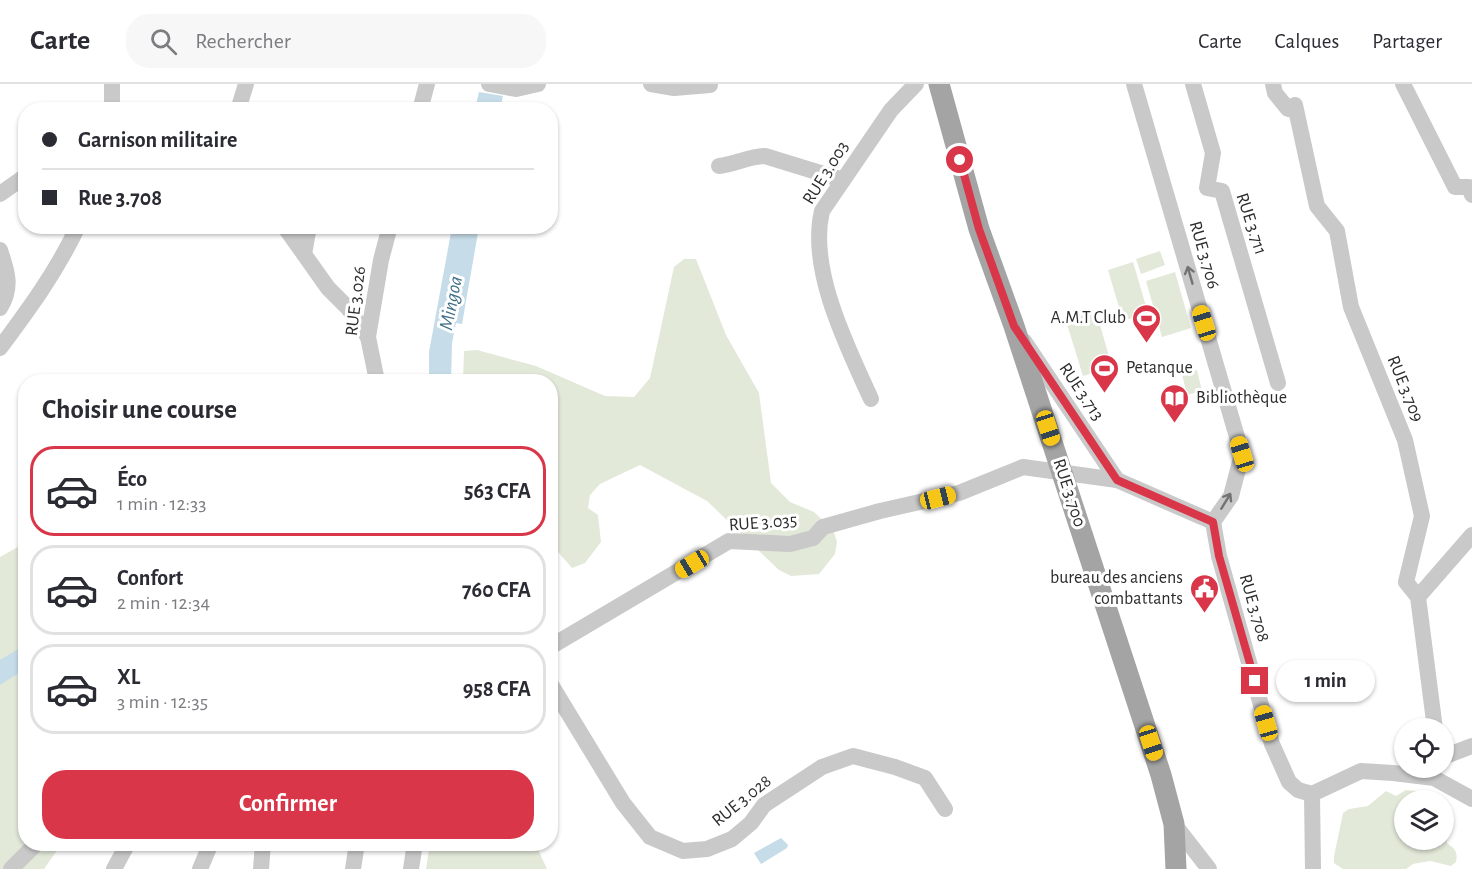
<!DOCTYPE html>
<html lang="fr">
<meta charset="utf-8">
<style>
:root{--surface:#fff;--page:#f7f7f7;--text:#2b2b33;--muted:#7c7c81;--line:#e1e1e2;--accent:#da3649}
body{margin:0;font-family:"Alegreya Sans",sans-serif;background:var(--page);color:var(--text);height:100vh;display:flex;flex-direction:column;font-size:22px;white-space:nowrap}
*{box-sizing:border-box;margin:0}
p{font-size:20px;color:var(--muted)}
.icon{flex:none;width:33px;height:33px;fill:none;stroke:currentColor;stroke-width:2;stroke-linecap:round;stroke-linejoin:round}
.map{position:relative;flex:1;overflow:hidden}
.panel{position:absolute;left:18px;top:290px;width:540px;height:477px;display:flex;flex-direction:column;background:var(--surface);border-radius:24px;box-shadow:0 2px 4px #0004}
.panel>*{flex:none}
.guide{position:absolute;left:18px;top:18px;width:540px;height:132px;border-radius:24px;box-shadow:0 2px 4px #0004;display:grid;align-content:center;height:132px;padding:0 24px;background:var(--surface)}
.controls{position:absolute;left:1394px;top:634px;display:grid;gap:12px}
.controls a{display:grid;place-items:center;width:60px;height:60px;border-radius:50%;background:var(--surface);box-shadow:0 2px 4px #0004;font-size:30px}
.end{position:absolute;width:27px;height:27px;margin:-14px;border:8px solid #da3649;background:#fff;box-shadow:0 0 0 3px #fff}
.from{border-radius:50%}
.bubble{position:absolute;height:42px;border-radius:21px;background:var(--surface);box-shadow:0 2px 4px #0004;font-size:20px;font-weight:600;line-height:42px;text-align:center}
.car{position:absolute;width:18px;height:36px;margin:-18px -9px;border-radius:8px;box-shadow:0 0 4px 2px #0007;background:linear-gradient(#f5c518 24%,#345 0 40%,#f5c518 0 76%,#345 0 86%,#f5c518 0)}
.guide b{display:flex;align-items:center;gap:21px;height:57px;font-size:22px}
.guide b+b{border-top:2px solid var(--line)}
.guide i{width:15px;height:15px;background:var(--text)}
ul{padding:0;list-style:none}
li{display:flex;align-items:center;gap:18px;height:90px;margin:0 12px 9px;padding:0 12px;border:3px solid var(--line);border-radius:24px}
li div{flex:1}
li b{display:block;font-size:22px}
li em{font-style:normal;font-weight:600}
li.active{border-color:var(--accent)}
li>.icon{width:54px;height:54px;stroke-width:1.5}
h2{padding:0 24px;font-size:27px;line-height:72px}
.button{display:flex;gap:12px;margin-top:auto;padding:12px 24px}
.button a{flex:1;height:69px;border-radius:24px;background:var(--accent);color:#fff;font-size:24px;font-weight:600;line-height:69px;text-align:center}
header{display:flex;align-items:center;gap:36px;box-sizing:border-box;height:84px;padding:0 30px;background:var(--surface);border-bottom:2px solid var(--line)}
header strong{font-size:28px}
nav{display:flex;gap:33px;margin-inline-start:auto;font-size:21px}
.search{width:420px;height:54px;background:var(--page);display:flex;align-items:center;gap:15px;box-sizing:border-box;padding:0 21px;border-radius:24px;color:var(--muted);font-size:22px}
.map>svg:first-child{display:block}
</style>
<header>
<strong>Carte</strong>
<div class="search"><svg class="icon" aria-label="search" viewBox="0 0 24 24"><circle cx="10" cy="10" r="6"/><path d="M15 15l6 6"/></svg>Rechercher</div>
<nav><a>Carte</a><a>Calques</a><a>Partager</a></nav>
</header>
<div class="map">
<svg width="1472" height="785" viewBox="0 0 1472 785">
<rect width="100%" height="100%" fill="#fff"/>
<g fill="#e2e9d9">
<polygon points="1160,167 1165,181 1141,190 1136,175"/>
<polygon points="684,175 696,175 726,251 759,309 771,399 790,418 814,428 833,446 837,458 835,470 819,490 791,492 779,486 707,417 640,381 600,400 590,411 588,424 598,431 601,458 585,479 572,484 551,460 550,297 463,297 464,267 477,266 536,282 605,312 634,313 650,294 674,183"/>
<polygon points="1133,178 1148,229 1123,237 1108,186"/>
<polygon points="1175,188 1191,244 1162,253 1146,197"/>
<polygon points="1096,227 1112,283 1083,292 1066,237"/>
<polygon points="1197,286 1202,307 1187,311 1182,290"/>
<polygon points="25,459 26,759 62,759 44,785 0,785 0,473"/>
<path d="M 1406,706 L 1416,707 L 1425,717 L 1404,717 L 1404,756 L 1443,756 L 1443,726 C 1454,736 1445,746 1447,759 C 1455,765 1458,768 1456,778 L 1451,782 L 1430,777 L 1413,780 L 1406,785 L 1343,785 L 1334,779 L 1334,772 L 1343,729 L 1349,725 L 1368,722 L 1386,707 L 1396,712 Z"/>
<polygon points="430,759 535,759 547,785 426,785"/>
</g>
<g fill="#c6dce8">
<polygon points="479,8 503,12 500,25 475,25"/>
<polygon points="452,143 479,143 462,240 456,239 452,259 451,297 429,297 429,268"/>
<polygon points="25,561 25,585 0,601 0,576"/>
<polygon points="781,754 788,761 787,764 761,780 754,769"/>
</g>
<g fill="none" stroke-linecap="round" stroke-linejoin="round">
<g stroke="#c9c9c9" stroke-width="16">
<polyline points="112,0 112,26"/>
<polyline points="489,0 516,5 538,0"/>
<polyline points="651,0 674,4 710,1"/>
<polyline points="1193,0 1213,69 1207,104 1222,107 1278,299"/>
<polyline points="1273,0 1275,9 1288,25 1295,21 1317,122 1337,147 1351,223 1405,356 1422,432 1406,498 1418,513 1435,645"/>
<polyline points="1403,0 1455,103 1469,103 1472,111"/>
<polyline points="238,26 246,0"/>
<polyline points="420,26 427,0"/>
<path d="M 719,82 C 735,80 750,72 765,72 L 843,96"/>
<polyline points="0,110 24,93"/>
<polyline points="284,142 328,204 348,224 368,253"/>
<path d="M 0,166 C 7,187 13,203 0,224"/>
<polyline points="304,170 309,142"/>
<polyline points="1024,257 1117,396"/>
<path d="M 0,264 C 29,225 57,187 78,142"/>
<polyline points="377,297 368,253 381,176 390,142"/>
<path d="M 871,315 C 847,262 808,185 822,127 L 891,26 L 916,0"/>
<polyline points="1213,438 1219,472 1272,660 1289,698 1298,706 1312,710"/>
<polyline points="1418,513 1472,451"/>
<polyline points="550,563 729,457 790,460 813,454 823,443 880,427 959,409 1023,383 1117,396 1213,438 1231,412 1242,370 1134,0"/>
<polyline points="550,599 623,719 650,753 683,767 707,765 732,755 751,739 764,721 822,683 853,672 895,683 925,694 945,725"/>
<polyline points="1443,673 1472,662"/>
<polyline points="1174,740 1209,785"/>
<polyline points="11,785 37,759"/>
<polyline points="114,785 128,759"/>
<polyline points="200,785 211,759"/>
<polyline points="261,785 263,759"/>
<polyline points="353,785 357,759"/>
<polyline points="411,785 415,759"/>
<polyline points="1313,785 1312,710 1361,687 1393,689 1434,694 1472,715"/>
</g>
<polyline stroke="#a4a4a4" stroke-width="21" points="939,0 979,145 1014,242 1161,691 1174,740 1176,785"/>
</g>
<defs><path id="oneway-shaft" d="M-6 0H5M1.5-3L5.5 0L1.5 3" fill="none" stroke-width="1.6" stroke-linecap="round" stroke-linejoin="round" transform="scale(1.5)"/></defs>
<g stroke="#737373">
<use href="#oneway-shaft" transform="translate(1190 191) rotate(-106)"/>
<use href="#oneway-shaft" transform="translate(1226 417) rotate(-59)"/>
</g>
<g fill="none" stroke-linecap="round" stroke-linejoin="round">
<polyline stroke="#da3649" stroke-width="8" points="960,76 979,145 1014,242 1117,396 1213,438 1219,472 1255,597"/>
</g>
<defs>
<symbol id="stadium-pin" viewBox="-11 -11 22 30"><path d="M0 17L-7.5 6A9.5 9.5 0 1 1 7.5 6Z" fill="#da3649" stroke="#fff"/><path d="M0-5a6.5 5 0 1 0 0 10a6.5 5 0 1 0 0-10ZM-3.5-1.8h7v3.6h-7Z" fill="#fff"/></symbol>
<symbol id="library-pin" viewBox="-11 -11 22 30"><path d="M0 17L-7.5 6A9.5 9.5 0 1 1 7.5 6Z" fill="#da3649" stroke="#fff"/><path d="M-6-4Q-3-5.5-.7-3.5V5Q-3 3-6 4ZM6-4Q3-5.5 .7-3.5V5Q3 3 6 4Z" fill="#fff"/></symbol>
<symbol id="civic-pin" viewBox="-11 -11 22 30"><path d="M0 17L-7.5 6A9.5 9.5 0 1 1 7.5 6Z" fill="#da3649" stroke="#fff"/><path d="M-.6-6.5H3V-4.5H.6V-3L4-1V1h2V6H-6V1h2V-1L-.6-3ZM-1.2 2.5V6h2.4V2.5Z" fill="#fff"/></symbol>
</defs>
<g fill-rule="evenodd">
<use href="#stadium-pin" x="1130" y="218" width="33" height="45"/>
<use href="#stadium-pin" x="1088" y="268" width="33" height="45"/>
<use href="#library-pin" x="1158" y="298" width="33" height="45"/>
<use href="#civic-pin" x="1188" y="488" width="33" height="45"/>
</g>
<g text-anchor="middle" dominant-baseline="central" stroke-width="6" stroke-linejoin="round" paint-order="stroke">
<g font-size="18" fill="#2c2c2c" stroke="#fff">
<text transform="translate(826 89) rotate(-58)">RUE 3.003</text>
<text transform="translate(1251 140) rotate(72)">RUE 3.711</text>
<text transform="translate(1204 171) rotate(74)">RUE 3.706</text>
<text transform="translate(356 217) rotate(-83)">RUE 3.026</text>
<text transform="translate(1405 305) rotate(68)">RUE 3.709</text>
<text transform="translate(1081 308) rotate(56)">RUE 3.713</text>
<text transform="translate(1069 409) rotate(72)">RUE 3.700</text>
<text transform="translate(763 439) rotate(-4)">RUE 3.035</text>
<text transform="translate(1254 524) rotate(74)">RUE 3.708</text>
<text transform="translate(742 717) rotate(-39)">RUE 3.028</text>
</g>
<g font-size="18" fill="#2c2c2c" stroke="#fff" text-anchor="end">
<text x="1126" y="234">A.M.T Club</text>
<text x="1126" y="284" text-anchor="start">Petanque</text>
<text x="1196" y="314" text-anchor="start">Bibliothèque</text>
<text x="1183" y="494">bureau des anciens<tspan x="1183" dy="21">combattants</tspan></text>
</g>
<g font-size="20" font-style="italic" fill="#3f6f88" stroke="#fff">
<text transform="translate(451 219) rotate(-79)">Mingoa</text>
</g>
</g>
</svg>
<div class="controls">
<a><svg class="icon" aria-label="locate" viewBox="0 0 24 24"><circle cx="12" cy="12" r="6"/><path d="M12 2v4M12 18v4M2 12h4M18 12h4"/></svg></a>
<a><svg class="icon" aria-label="layers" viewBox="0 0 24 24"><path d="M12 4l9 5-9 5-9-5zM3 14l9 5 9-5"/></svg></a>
</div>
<i class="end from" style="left:960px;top:76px"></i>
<i class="end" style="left:1255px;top:597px"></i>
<div class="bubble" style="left:1276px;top:576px;width:99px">1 min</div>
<i class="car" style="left:1204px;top:239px;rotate:343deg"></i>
<i class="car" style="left:1048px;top:344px;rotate:162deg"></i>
<i class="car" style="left:1242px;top:370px;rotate:343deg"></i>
<i class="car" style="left:938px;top:414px;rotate:76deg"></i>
<i class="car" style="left:692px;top:480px;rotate:239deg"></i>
<i class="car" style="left:1266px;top:639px;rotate:344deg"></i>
<i class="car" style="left:1151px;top:659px;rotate:162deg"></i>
<div class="guide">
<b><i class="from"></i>Garnison militaire</b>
<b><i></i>Rue 3.708</b>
</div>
<section class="panel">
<h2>Choisir une course</h2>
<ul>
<li class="active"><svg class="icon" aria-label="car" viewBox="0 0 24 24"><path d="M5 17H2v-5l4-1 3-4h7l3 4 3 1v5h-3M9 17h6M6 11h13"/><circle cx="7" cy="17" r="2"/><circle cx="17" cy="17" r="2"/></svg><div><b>Éco</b><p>1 min · 12:33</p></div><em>563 CFA</em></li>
<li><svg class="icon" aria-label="car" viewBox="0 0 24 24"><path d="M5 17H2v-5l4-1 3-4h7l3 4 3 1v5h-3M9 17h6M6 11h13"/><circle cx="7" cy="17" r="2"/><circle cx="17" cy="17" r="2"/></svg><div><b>Confort</b><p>2 min · 12:34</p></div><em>760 CFA</em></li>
<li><svg class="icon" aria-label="car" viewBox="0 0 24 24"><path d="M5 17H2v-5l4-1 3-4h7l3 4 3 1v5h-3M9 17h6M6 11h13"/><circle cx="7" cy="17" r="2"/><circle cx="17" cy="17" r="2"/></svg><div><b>XL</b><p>3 min · 12:35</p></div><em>958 CFA</em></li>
</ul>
<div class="button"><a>Confirmer</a></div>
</section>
</div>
